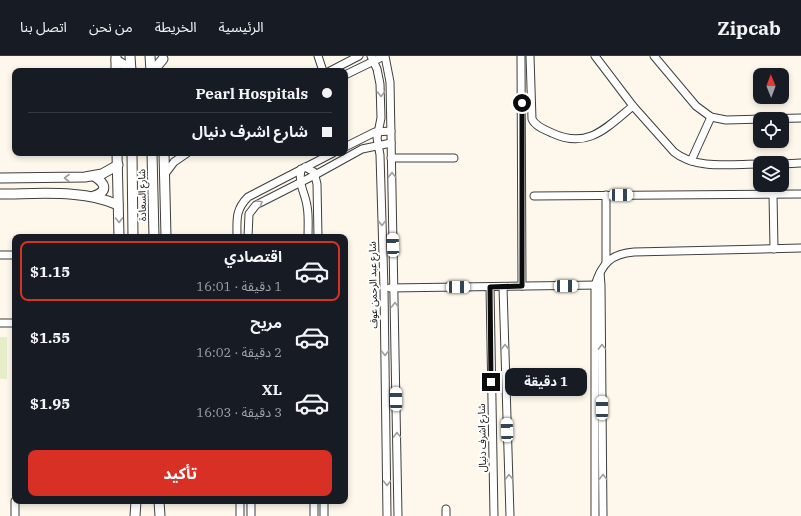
<!DOCTYPE html>
<html lang="ar">
<meta charset="utf-8">
<style>
:root{--surface:#171b24;--page:#20242c;--text:#f1f3f6;--muted:#9ea1a6;--line:#363941;--accent:#d93025}
body{margin:0;font-family:"IBM Plex Serif","Noto Sans Arabic",serif;background:var(--page);color:var(--text);direction:rtl;height:100vh;display:flex;flex-direction:column;font-size:15px;white-space:nowrap}
*{box-sizing:border-box;margin:0}
p{font-size:13px;color:var(--muted)}
.icon{flex:none;width:22px;height:22px;fill:none;stroke:currentColor;stroke-width:2;stroke-linecap:round;stroke-linejoin:round}
.map{position:relative;flex:1;overflow:hidden;direction:ltr}
.drawer{position:absolute;left:12px;top:178px;width:336px;height:270px;display:flex;flex-direction:column;background:var(--surface);border-radius:8px;box-shadow:0 2px 6px #0003;direction:rtl}
.drawer>*{flex:none}
.guide{position:absolute;left:12px;top:12px;width:336px;height:88px;border-radius:8px;box-shadow:0 2px 6px #0003;direction:rtl;display:grid;align-content:center;height:88px;padding:0 16px;background:var(--surface)}
.needle{width:26px;rotate:359deg}
.tools{position:absolute;left:753px;top:12px;display:grid;gap:8px}
.tools a{display:grid;place-items:center;width:36px;height:36px;border-radius:8px;background:var(--surface);box-shadow:0 2px 6px #0003;font-size:20px}
.end{position:absolute;width:18px;height:18px;margin:-9px;border:5px solid #0c0c0c;background:#fff;box-shadow:0 0 0 2px #fff}
.from{border-radius:50%}
.bubble{position:absolute;height:28px;border-radius:8px;background:var(--surface);box-shadow:0 2px 6px #0003;font-size:13px;font-weight:700;line-height:28px;text-align:center;direction:rtl}
.car{position:absolute;width:12px;height:24px;margin:-12px -6px;border-radius:5px;box-shadow:0 0 3px 1px #0007;background:linear-gradient(#fff 24%,#345 0 40%,#fff 0 76%,#345 0 86%,#fff 0)}
.guide b{display:flex;align-items:center;gap:14px;height:38px;font-size:15px}
.guide b+b{border-top:1px solid var(--line)}
.guide i{width:10px;height:10px;background:var(--text)}
ul{padding:7px 0 0;list-style:none}
li{display:flex;align-items:center;gap:12px;height:60px;margin:0 8px 6px;padding:0 8px;border:2px solid transparent;border-radius:8px}
li div{flex:1}
li b{display:block;font-size:15px}
li em{font-style:normal;font-weight:700}
li.current{border-color:var(--accent)}
li>.icon{width:36px;height:36px;stroke-width:1.5}
.button{display:flex;gap:8px;margin-top:auto;padding:8px 16px}
.button a{flex:1;height:46px;border-radius:8px;background:var(--accent);color:#fff;font-size:16px;font-weight:700;line-height:46px;text-align:center}
header{display:flex;align-items:center;gap:24px;box-sizing:border-box;height:56px;padding:0 20px;background:var(--surface);border-bottom:1px solid var(--line)}
header strong{font-size:19px}
nav{display:flex;gap:22px;margin-inline-start:auto;font-size:14px}
.map>svg:first-child{display:block}
</style>
<header>
<strong>Zipcab</strong>
<nav><a>الرئيسية</a><a>الخريطة</a><a>من نحن</a><a>اتصل بنا</a></nav>
</header>
<div class="map">
<svg width="801" height="460" viewBox="0 0 801 460">
<rect width="100%" height="100%" fill="#fef8ec"/>
<rect fill="#e5edc9" x="0" y="281" width="7" height="42"/>
<g fill="none" stroke-linecap="round" stroke-linejoin="round">
<defs>
<g id="minor">
<polyline points="318,0 323,15"/>
<polyline points="371,0 377,13 380,28 381,62 377,82 380,99 384,232 387,460"/>
<polyline points="385,0 390,26 398,460"/>
<polyline points="521,0 522,230"/>
<path d="M 530,0 L 532,63 C 535,70 545,74 552,77 C 588,94 607,71 633,50"/>
<path d="M 595,0 L 633,50 L 674,96 C 696,114 732,108 760,108"/>
<polyline points="654,0 696,50 711,61 726,64 801,62"/>
<polyline points="330,15 359,0"/>
<polyline points="345,19 384,0"/>
<polyline points="345,91 375,76 391,75"/>
<polyline points="391,102 454,102"/>
<polyline points="691,105 711,61"/>
<polyline points="782,108 801,107"/>
<polyline points="305,111 314,116 317,128 318,181"/>
<path d="M 301,113 C 298,129 305,136 307,150 C 309,160 308,171 308,181"/>
<polyline points="165,118 174,106 187,97"/>
<polyline points="773,138 774,193"/>
<polyline points="606,139 606,207"/>
<polyline points="534,140 801,138"/>
<path d="M 237,181 C 237,164 235,154 248,141 L 333,97"/>
<polyline points="248,181 249,158 256,149 315,119 362,93 391,87"/>
<polyline points="0,199 15,199"/>
<polyline points="600,217 601,229 603,460"/>
<polyline points="490,231 494,460"/>
<polyline points="503,231 510,460"/>
<polyline points="390,232 599,229"/>
<polyline points="0,267 15,267"/>
<polyline points="240,445 240,460"/>
<polyline points="251,445 251,460"/>
<polyline points="314,445 314,460"/>
<polyline points="324,445 324,460"/>
<polyline points="446,453 446,460"/>
<polyline points="15,460 15,445"/>
<path d="M 595,460 L 595,229 C 602,208 610,198 634,196 L 801,192"/>
</g>
<g id="tertiary">
<polyline points="116,0 116,15"/>
<polyline points="130,0 131,15"/>
<polyline points="150,0 151,15"/>
<polyline points="116,4 131,13"/>
<polyline points="153,15 163,3"/>
<polyline points="117,97 119,181"/>
<polyline points="132,97 133,181"/>
<polyline points="152,97 154,181"/>
<polyline points="164,97 166,181"/>
<path d="M 94,120 C 105,127 109,135 94,140"/>
<polyline points="0,122 85,121 102,118 118,109"/>
<path d="M 0,138 C 37,138 85,133 118,149"/>
<polyline points="159,445 160,460"/>
<polyline points="135,460 136,445"/>
</g>
</defs>
<use href="#minor" stroke="#3f3f3f" stroke-width="9"/>
<use href="#tertiary" stroke="#3f3f3f" stroke-width="11"/>
<use href="#minor" stroke="#fff" stroke-width="7"/>
<use href="#tertiary" stroke="#fff" stroke-width="9"/>
</g>
<defs><path id="oneway-chevron" d="M-2-3.5L2.5 0L-2 3.5" fill="none" stroke-width="1.6" stroke-linecap="round" stroke-linejoin="round"/></defs>
<g stroke="#9e9e9e">
<use href="#oneway-chevron" transform="translate(381 38) rotate(89)"/>
<use href="#oneway-chevron" transform="translate(392 119) rotate(-91)"/>
<use href="#oneway-chevron" transform="translate(67 122) rotate(180)"/>
<use href="#oneway-chevron" transform="translate(260 147) rotate(-31)"/>
<use href="#oneway-chevron" transform="translate(119 164) rotate(89)"/>
<use href="#oneway-chevron" transform="translate(382 167) rotate(88)"/>
<use href="#oneway-chevron" transform="translate(395 249) rotate(-91)"/>
<use href="#oneway-chevron" transform="translate(505 291) rotate(-92)"/>
<use href="#oneway-chevron" transform="translate(602 291) rotate(-90)"/>
<use href="#oneway-chevron" transform="translate(385 297) rotate(89)"/>
<use href="#oneway-chevron" transform="translate(397 379) rotate(-91)"/>
<use href="#oneway-chevron" transform="translate(509 421) rotate(-92)"/>
<use href="#oneway-chevron" transform="translate(603 421) rotate(-90)"/>
<use href="#oneway-chevron" transform="translate(387 427) rotate(89)"/>
</g>
<g fill="none" stroke-linecap="round" stroke-linejoin="round">
<polyline stroke="#0c0c0c" stroke-width="5" points="491,326 490,231 522,230 522,47"/>
</g>
<g text-anchor="middle" dominant-baseline="central" stroke-width="4" stroke-linejoin="round" paint-order="stroke">
<g font-size="10" fill="#0c0c0c" stroke="#fff">
<text transform="translate(142 139) rotate(-91)">شارع السعادة</text>
<text transform="translate(373 229) rotate(-91)">شارع عبد الرحمن عوف</text>
<text transform="translate(482 382) rotate(-91)">شارع اشرف دنيال</text>
</g>
</g>
</svg>
<div class="tools">
<a><svg class="needle" viewBox="-14 -14 28 28"><path d="M0-13l5 13h-10z" fill="#e53935"/><path d="M0 13l5-13h-10z" fill="#9ea1a6"/></svg></a>
<a><svg class="icon" aria-label="locate" viewBox="0 0 24 24"><circle cx="12" cy="12" r="6"/><path d="M12 2v4M12 18v4M2 12h4M18 12h4"/></svg></a>
<a><svg class="icon" aria-label="layers" viewBox="0 0 24 24"><path d="M12 4l9 5-9 5-9-5zM3 14l9 5 9-5"/></svg></a>
</div>
<i class="end from" style="left:522px;top:47px"></i>
<i class="end" style="left:491px;top:326px"></i>
<div class="bubble" style="left:505px;top:312px;width:82px">1 دقيقة</div>
<i class="car" style="left:621px;top:139px;rotate:90deg"></i>
<i class="car" style="left:393px;top:189px;rotate:358deg"></i>
<i class="car" style="left:566px;top:230px;rotate:89deg"></i>
<i class="car" style="left:458px;top:231px;rotate:89deg"></i>
<i class="car" style="left:396px;top:343px;rotate:359deg"></i>
<i class="car" style="left:602px;top:352px;rotate:0deg"></i>
<i class="car" style="left:507px;top:374px;rotate:358deg"></i>
<div class="guide">
<b><i class="from"></i>Pearl Hospitals</b>
<b><i></i>شارع اشرف دنيال</b>
</div>
<section class="drawer">
<ul>
<li class="current"><svg class="icon" aria-label="car" viewBox="0 0 24 24"><path d="M5 17H2v-5l4-1 3-4h7l3 4 3 1v5h-3M9 17h6M6 11h13"/><circle cx="7" cy="17" r="2"/><circle cx="17" cy="17" r="2"/></svg><div><b>اقتصادي</b><p>1 دقيقة · 16:01</p></div><em>$1.15</em></li>
<li><svg class="icon" aria-label="car" viewBox="0 0 24 24"><path d="M5 17H2v-5l4-1 3-4h7l3 4 3 1v5h-3M9 17h6M6 11h13"/><circle cx="7" cy="17" r="2"/><circle cx="17" cy="17" r="2"/></svg><div><b>مريح</b><p>2 دقيقة · 16:02</p></div><em>$1.55</em></li>
<li><svg class="icon" aria-label="car" viewBox="0 0 24 24"><path d="M5 17H2v-5l4-1 3-4h7l3 4 3 1v5h-3M9 17h6M6 11h13"/><circle cx="7" cy="17" r="2"/><circle cx="17" cy="17" r="2"/></svg><div><b>XL</b><p>3 دقيقة · 16:03</p></div><em>$1.95</em></li>
</ul>
<div class="button"><a>تأكيد</a></div>
</section>
</div>
